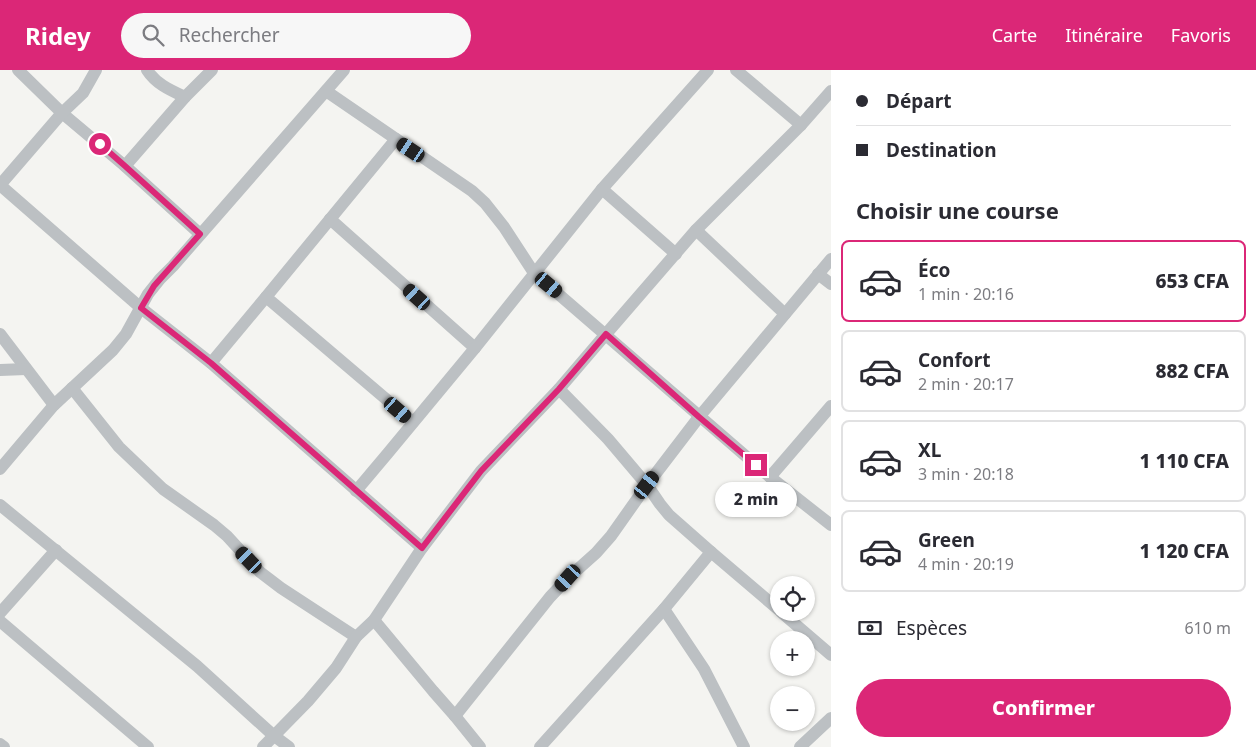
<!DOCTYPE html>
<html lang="fr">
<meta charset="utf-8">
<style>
:root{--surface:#fff;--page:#f7f7f7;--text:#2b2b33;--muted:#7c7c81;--line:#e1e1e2;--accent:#db2777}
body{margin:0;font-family:"Noto Sans",sans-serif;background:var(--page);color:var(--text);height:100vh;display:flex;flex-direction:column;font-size:19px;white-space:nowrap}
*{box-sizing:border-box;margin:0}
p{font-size:16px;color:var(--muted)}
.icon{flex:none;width:28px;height:28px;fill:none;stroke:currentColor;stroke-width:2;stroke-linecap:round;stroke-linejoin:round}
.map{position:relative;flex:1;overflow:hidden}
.panel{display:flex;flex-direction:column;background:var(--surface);width:425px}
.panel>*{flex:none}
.top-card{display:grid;align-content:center;height:110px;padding:0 25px;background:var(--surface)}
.fabs{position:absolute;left:770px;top:506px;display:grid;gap:10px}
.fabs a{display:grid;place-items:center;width:45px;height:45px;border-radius:50%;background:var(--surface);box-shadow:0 1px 4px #0004;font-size:25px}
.end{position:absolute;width:22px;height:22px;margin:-11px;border:6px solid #db2777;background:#fff;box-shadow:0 0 0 2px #fff}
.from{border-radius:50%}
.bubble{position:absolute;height:35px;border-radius:18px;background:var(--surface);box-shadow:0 1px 4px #0004;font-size:16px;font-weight:800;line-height:35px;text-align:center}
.car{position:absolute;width:15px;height:30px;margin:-15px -8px;border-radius:6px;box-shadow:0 0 4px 1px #0007;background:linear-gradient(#222 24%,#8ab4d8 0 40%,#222 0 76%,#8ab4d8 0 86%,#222 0)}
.top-card b{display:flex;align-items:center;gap:18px;height:48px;font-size:19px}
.top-card b+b{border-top:1px solid var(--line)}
.top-card i{width:12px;height:12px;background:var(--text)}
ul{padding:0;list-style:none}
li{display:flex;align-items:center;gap:15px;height:82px;margin:0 10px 8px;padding:0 15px;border:2px solid var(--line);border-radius:8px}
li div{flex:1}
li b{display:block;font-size:19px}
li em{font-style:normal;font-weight:800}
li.active{border-color:var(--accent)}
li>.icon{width:45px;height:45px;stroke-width:1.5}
h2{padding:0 25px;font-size:22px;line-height:60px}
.pay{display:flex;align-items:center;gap:12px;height:55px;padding:0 25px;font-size:19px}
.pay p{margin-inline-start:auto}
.cta{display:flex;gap:10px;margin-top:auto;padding:10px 25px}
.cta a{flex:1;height:58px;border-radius:30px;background:var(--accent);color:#fff;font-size:20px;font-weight:800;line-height:58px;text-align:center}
header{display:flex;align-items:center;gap:30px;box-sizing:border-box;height:70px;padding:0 25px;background:var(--accent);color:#fff}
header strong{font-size:24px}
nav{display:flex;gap:28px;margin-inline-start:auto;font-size:18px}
.search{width:350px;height:45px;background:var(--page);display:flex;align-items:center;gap:12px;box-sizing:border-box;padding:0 18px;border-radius:28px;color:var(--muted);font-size:19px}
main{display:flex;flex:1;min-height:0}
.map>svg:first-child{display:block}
</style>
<header>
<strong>Ridey</strong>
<div class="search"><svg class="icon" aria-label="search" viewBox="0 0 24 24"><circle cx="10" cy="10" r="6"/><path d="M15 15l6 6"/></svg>Rechercher</div>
<nav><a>Carte</a><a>Itinéraire</a><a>Favoris</a></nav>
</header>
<main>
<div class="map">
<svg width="831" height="677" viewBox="0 0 831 677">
<rect width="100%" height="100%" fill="#f4f4f1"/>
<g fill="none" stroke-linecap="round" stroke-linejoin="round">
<g stroke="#bcc0c3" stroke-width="12">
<polyline points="18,0 62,43 125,96 200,164"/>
<path d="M 147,0 C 156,14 170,20 185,27"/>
<polyline points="736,0 801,55"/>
<polyline points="326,21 472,121 485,133 504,157 534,203 770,407 831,455"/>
<polyline points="396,69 266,227 413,352"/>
<polyline points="125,96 185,27 212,0"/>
<polyline points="0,115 141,238 211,293 422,478"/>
<polyline points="0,115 62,43 83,23 96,0"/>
<polyline points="602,119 676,184"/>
<polyline points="330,149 475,278"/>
<polyline points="696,160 785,244"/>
<polyline points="818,204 831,214"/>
<polyline points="0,264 54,335"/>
<polyline points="211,293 266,227"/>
<polyline points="0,300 26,299"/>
<polyline points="72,318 119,377 163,419 214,455 227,466 260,502 281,518 356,567"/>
<polyline points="559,319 608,369 647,415 660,434 669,445 711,482 779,540"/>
<polyline points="0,399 54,335 113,280 126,264 148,224 160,209 173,196 344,0"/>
<polyline points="770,407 831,336"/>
<polyline points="356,421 388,383 475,278 602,119 708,0"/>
<polyline points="0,435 197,596 273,665 289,677"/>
<polyline points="664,539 704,599 744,677"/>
<polyline points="781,542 831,585"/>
<polyline points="0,543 56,480"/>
<polyline points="374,550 433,621 455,646 480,677"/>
<polyline points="0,551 148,677"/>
<polyline points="455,646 550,527 568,508 596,483 611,466 647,415 699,347 831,189"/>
<polyline points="0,674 4,677"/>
<polyline points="263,677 308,631 336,598 356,567 374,550 422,478 481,401 559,319 606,264 696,160 801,55 831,21"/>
<polyline points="540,677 664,539 711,482"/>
<polyline points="800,677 831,648"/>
</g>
</g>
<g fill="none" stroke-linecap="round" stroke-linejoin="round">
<polyline stroke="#db2777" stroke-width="6" points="100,74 125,96 200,164 154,216 141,238 211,293 422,478 481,401 559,319 606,264 699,347 756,395"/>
</g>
</svg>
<div class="fabs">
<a><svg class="icon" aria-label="locate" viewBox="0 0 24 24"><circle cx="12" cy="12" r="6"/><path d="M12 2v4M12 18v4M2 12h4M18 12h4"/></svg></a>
<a>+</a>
<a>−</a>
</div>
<i class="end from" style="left:100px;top:74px"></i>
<i class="end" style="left:756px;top:395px"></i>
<div class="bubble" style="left:715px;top:412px;width:82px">2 min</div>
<i class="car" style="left:411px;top:80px;rotate:304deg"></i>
<i class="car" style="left:549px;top:215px;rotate:130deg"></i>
<i class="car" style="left:417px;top:227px;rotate:312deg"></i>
<i class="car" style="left:398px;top:340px;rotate:131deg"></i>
<i class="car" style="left:647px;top:415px;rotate:37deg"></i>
<i class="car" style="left:249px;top:490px;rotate:316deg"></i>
<i class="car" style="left:568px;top:508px;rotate:222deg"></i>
</div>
<section class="panel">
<div class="top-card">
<b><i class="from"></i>Départ</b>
<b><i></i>Destination</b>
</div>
<h2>Choisir une course</h2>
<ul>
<li class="active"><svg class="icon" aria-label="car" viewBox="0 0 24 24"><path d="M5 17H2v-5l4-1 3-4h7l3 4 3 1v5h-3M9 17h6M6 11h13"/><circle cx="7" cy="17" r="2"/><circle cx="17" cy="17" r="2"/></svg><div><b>Éco</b><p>1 min · 20:16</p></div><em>653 CFA</em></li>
<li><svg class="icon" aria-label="car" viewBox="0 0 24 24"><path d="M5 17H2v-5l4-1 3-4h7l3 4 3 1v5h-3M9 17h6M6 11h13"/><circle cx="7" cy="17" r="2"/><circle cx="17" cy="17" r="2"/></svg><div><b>Confort</b><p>2 min · 20:17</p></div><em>882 CFA</em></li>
<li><svg class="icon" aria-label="car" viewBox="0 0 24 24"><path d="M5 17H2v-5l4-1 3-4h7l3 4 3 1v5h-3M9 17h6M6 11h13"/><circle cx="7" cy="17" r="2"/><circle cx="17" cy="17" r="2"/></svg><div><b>XL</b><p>3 min · 20:18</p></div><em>1 110 CFA</em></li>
<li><svg class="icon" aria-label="car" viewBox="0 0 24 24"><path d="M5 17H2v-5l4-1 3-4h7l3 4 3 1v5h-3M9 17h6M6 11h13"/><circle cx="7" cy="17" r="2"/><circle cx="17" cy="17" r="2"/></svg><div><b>Green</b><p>4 min · 20:19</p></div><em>1 120 CFA</em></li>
</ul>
<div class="pay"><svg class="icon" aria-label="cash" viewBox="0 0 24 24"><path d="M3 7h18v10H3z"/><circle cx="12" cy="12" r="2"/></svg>Espèces<p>610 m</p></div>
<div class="cta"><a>Confirmer</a></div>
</section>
</main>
